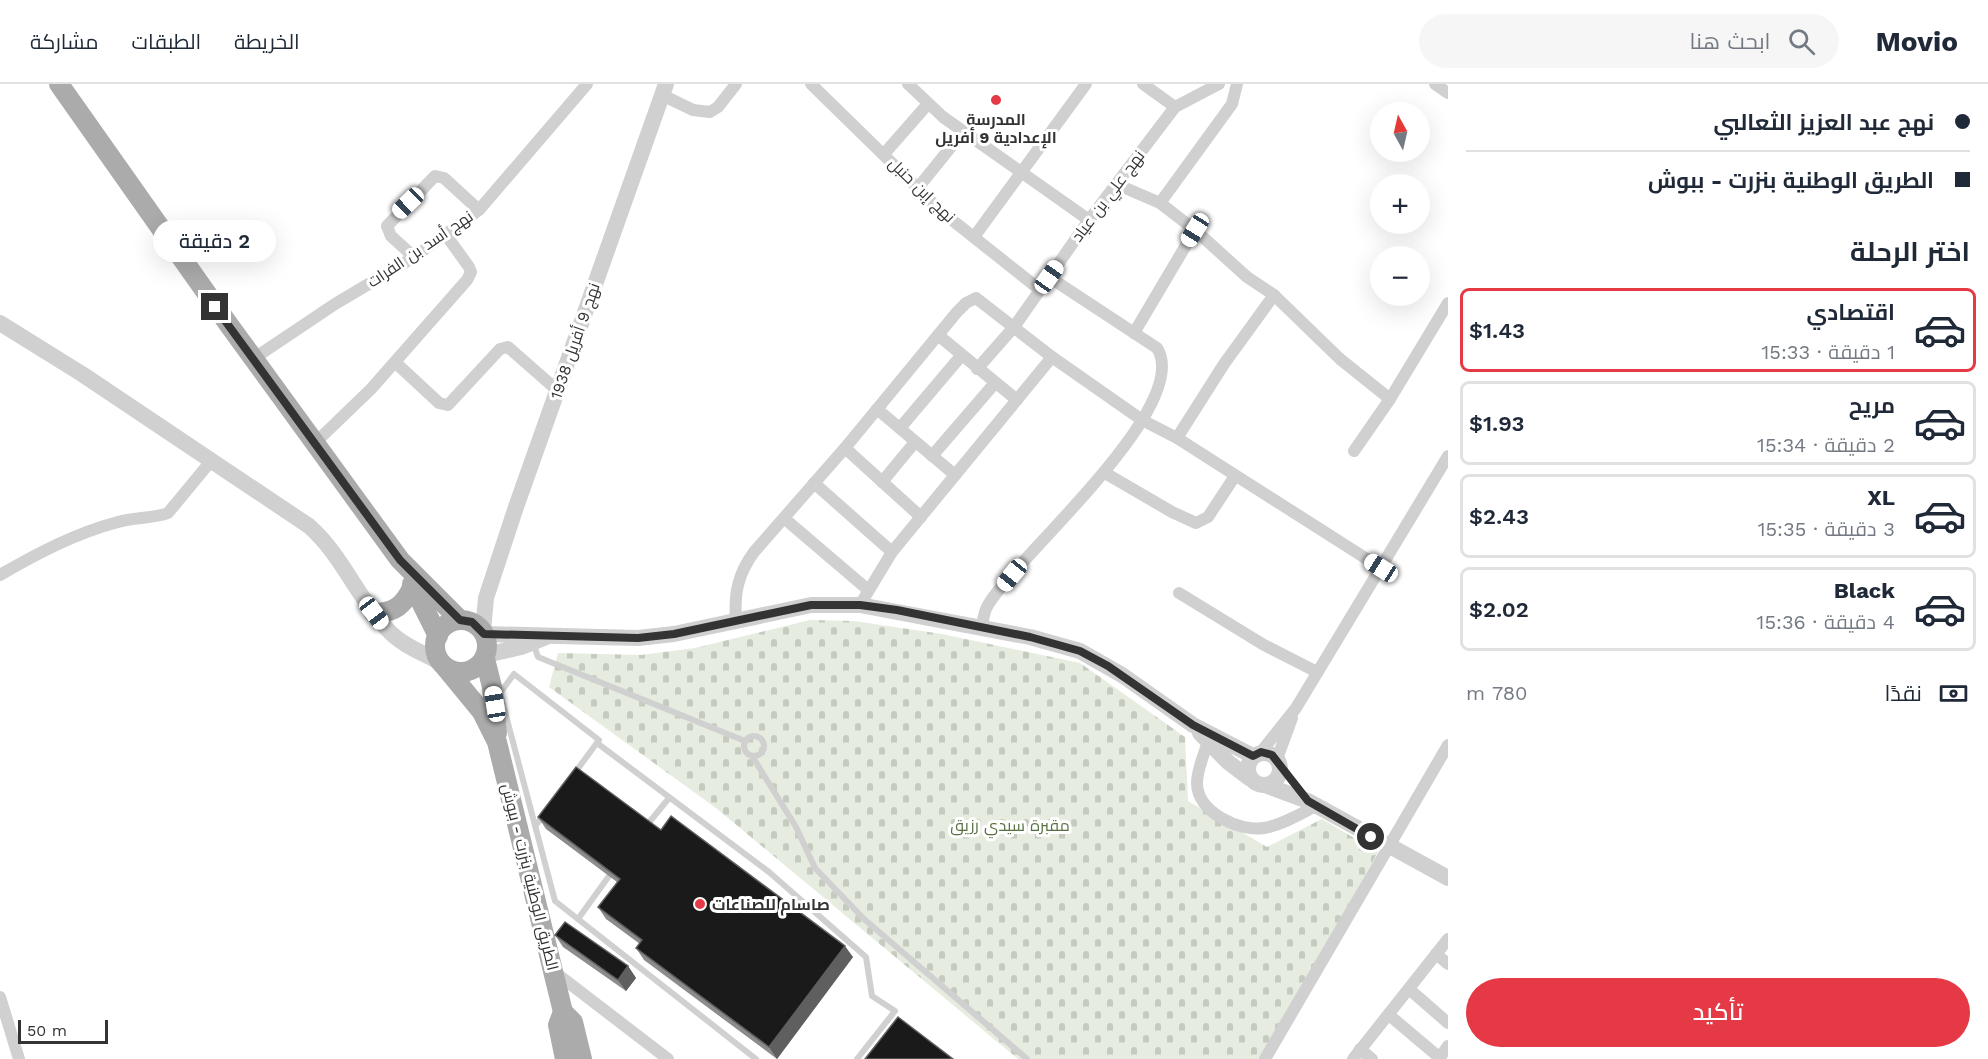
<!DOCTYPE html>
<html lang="ar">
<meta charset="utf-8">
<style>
:root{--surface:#fff;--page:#f6f6f7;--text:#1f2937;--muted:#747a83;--line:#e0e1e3;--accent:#e63946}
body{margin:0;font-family:"Work Sans",Cairo,sans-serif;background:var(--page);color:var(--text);direction:rtl;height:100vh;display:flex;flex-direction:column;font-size:22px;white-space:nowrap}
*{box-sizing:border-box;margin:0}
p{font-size:20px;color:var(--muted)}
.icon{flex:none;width:33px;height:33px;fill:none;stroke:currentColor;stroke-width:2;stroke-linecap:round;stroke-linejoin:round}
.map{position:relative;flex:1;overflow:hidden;direction:ltr}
.drawer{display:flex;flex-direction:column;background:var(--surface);width:540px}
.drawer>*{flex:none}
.banner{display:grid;align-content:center;height:132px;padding:0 18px;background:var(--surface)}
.needle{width:39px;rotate:352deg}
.tools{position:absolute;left:1370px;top:18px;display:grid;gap:12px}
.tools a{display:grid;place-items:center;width:60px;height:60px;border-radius:50%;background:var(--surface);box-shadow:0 6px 24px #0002;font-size:30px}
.scale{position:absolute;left:18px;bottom:15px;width:90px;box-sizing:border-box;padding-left:6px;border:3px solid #333;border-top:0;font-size:16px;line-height:21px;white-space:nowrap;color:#333;-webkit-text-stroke:4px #fff;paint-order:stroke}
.end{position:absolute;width:27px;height:27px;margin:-14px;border:8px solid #333;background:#fff;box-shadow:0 0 0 3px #fff}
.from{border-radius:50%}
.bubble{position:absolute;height:42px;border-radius:21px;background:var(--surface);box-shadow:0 6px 24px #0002;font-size:20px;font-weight:600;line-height:42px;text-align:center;direction:rtl}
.car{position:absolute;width:18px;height:36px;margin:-18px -9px;border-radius:8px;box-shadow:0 0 4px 2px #0007;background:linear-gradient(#fff 24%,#345 0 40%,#fff 0 76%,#345 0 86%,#fff 0)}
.banner b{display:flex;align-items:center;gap:21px;height:57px;font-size:22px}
.banner b+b{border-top:2px solid var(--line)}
.banner i{width:15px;height:15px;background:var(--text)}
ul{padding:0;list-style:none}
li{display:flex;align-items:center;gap:18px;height:84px;margin:0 12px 9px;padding:0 6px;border:3px solid var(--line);border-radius:9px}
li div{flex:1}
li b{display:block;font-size:22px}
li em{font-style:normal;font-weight:600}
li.current{border-color:var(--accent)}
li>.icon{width:54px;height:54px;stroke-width:1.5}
h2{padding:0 18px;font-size:27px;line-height:72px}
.pay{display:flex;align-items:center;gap:15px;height:66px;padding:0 18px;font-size:22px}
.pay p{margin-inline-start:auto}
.cta{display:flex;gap:12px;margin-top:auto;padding:12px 18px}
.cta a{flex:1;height:69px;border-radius:36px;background:var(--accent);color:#fff;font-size:24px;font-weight:600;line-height:69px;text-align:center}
header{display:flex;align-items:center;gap:36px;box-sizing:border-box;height:84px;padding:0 30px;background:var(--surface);border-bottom:2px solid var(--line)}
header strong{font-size:28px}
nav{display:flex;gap:33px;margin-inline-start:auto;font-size:21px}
.search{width:420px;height:54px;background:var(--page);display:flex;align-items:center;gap:15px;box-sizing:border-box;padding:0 21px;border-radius:33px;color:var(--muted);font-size:22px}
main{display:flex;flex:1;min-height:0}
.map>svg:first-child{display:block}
</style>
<header>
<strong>Movio</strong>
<div class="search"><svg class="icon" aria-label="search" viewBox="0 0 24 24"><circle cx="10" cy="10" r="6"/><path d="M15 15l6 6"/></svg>ابحث هنا</div>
<nav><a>الخريطة</a><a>الطبقات</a><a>مشاركة</a></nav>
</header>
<main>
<section class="drawer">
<div class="banner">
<b><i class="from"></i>نهج عبد العزيز الثعالبي</b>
<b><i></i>الطريق الوطنية بنزرت - ببوش</b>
</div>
<h2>اختر الرحلة</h2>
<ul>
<li class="current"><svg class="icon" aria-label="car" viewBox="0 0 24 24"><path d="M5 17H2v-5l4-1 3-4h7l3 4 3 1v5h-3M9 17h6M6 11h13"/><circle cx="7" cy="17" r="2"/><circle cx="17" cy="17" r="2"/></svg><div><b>اقتصادي</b><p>1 دقيقة · 15:33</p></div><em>$1.43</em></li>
<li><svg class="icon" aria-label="car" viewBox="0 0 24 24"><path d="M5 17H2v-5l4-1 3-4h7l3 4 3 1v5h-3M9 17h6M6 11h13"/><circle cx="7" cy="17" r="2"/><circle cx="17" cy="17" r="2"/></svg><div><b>مريح</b><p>2 دقيقة · 15:34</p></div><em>$1.93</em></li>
<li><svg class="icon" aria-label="car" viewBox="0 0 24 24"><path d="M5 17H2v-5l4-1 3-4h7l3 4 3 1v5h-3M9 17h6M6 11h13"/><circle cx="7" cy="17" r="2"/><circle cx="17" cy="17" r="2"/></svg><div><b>XL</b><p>3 دقيقة · 15:35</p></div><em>$2.43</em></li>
<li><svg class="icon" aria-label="car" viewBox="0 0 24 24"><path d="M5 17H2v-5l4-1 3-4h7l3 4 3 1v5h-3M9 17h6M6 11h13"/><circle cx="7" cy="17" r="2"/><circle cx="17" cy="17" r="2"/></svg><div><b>Black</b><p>4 دقيقة · 15:36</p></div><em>$2.02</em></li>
</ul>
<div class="pay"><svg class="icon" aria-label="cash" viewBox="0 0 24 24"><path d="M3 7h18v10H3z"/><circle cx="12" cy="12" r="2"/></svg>نقدًا<p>780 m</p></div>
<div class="cta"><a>تأكيد</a></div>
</section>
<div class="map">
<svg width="1448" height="975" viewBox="0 0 1448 975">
<defs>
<pattern id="cemetery-stones" width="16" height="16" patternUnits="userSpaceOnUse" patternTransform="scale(1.5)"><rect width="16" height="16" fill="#e6ecdf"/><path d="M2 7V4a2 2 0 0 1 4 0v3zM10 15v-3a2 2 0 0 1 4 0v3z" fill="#c6cbc0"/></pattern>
</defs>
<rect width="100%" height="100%" fill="#fff"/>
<polygon fill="url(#cemetery-stones)" points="810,536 854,537 942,550 1080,579 1185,653 1188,717 1267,763 1322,735 1378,768 1262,975 1018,975 716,724 549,603 558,569 641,571 695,564"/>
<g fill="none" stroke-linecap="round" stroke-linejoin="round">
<g stroke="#d0d0d0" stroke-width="6">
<polyline points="533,559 538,573 745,657"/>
<circle cx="754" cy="662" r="10"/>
<polyline points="597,659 769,788 866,873 872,912 895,927 857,975"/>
<polyline points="752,672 796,743 815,784 864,835 1027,975"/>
<polyline points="574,690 599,656 514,590 500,609 555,817 756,975"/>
<polyline points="647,741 669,714"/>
<polyline points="535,742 545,730"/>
<polyline points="578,835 609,792"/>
</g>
<g stroke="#d0d0d0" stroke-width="12">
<polyline points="811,0 942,128 1039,205"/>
<polyline points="908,0 943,33 1089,136"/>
<polyline points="1143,0 1175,23"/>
<polyline points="1435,0 1448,9"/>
<polyline points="662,11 693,26 710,28 718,23 736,0"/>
<polyline points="884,70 927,21"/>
<polyline points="1116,100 1160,119 1195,146 1247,193 1274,211 1340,275 1390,315"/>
<polyline points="917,105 963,48"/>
<polyline points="1160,119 1232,20 1237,0"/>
<polyline points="974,153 1086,0"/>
<polyline points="414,173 391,152 387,142 435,92 444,94 479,126"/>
<polyline points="1134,249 1195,146"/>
<polyline points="938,251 1017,316"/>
<polyline points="253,275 335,220 414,173 479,126 587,0"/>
<polyline points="396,279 439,319 448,321 500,265 508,263 557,306"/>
<polyline points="977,285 1014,243 1089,136 1175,23 1219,0"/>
<polyline points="877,325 955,391"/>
<polyline points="900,344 961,272"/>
<polyline points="1177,354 1224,280 1274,211"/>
<polyline points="315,359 371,305 467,196 471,188 469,183 446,151"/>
<polyline points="845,364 921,433"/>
<polyline points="1354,367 1390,315 1448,219"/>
<polyline points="932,372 995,299"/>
<polyline points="1105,389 1172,428 1196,439 1208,433 1235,392"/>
<polyline points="882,398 915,358"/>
<polyline points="814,399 892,468"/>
<polyline points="785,435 867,505"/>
<path d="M 0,491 C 38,469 76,449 118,438 C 135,433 152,435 168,429 L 211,377"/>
<polyline points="1179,509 1264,561 1317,588"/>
<polyline points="860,521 892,468 1052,273"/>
<path d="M 736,536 C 734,509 738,490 754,468 L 845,364 L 957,228 L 966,219 L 976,214 L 1052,273 L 1142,336 L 1177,354 L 1381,484"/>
<path d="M 982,543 C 983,536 984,527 988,521 C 1018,471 1194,322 1157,264 L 1049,193"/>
<path d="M 1208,658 C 1204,670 1197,686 1197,699 C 1197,728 1239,748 1264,744 C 1282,741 1300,730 1316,722"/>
<polyline points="1261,668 1296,624 1448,372"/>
<polyline points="1277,675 1292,634"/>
<polyline points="1436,870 1448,880"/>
<polyline points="552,886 668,975"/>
<polyline points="1409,905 1448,939"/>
<polyline points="0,913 19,975"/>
<polyline points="1389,931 1440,974"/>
<polyline points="1360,965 1372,975"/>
<polyline points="1265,975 1448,661"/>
<polyline points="1353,975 1448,855"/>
<polyline points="1439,975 1448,962"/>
</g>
<g stroke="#d0d0d0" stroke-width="16">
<path d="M 0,239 L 82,290 L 309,442 C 342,471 357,513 387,545 C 401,561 423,569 441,579"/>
<polyline points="483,547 486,514 516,423 666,0"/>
<polyline points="484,550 638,554 674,550 811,521 860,521 1030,553 1080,567 1122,591 1193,641 1253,672"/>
<polyline points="486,571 521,563 546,553"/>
<polyline points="1200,649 1228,678 1249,694"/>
<circle cx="1264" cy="685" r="16"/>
<polyline points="1265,701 1308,717 1448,794"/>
</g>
<g stroke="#ababab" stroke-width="20">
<polyline points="59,0 229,241 400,476 460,536"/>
<polyline points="412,500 438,552"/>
<path d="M 374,529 C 395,529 404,521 413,502"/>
<circle cx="461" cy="562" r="26"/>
<polyline points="485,575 492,603 497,649"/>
<polyline points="445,583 482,628 497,658 563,928 573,938 582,975"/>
<polyline points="563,928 558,941 565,975"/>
</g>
</g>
<g fill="#8c8c8c">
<polygon points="538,733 661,746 853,873 777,975 644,876 636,864 640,860 606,835 598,823 617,798 546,745"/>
<polygon points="555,851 628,882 636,894 626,907 563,863"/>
</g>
<g fill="#5f5f5f">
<polygon points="845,862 853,873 777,975 769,963"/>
<polygon points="628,882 636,894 626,907 618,896"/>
</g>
<g fill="#1a1a1a" stroke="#5f5f5f" stroke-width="1.5">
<polygon points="576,683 661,746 671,732 845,862 769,963 636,864 642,856 598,823 620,795 538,733"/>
<polygon points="565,838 628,882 618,896 555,851"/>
<polygon points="898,933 953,975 865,975"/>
</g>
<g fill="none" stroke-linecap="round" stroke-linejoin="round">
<polyline stroke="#333" stroke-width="8" points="215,223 400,476 460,536 472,538 484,550 638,554 674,550 811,521 860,521 897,526 1030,553 1080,567 1108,582 1193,641 1253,672 1261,668 1272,671 1308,717 1371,753"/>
</g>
<g fill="#e63946" stroke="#fff" stroke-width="2">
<circle cx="996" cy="16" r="6"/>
<circle cx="700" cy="820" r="6"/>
</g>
<g text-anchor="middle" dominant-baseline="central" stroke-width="6" stroke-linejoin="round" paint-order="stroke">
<g font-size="16" font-weight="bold" fill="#333" stroke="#fff">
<text x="996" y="35">المدرسة<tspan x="996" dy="18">الإعدادية 9 أفريل</tspan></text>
<text x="712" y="820" text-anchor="start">صاسام للصناعات</text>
</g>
<g font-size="16" fill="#333" stroke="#fff">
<text transform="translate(922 106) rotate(44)">نهج إبن حنبل</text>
<text transform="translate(1108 112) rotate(-53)">نهج علي بن عياد</text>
<text transform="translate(420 165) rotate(-34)">نهج أسد بن الفرات</text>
<text transform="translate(575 257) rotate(-71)">نهج 9 أفريل 1938</text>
<text transform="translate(530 793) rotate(76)">الطريق الوطنية بنزرت - ببوش</text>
</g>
<g font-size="16" fill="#56703f" stroke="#fff">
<text x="1010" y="741">مقبرة سيدي رزيق</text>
</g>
</g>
</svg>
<div class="tools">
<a><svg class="needle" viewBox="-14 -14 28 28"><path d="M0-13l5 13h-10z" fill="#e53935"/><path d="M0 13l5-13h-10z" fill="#747a83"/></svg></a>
<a>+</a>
<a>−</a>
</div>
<div class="scale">50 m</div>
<i class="end from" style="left:1371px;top:753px"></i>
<i class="end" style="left:215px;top:223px"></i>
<div class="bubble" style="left:153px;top:136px;width:123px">2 دقيقة</div>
<i class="car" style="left:408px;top:119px;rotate:226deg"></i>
<i class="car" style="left:1195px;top:146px;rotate:212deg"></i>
<i class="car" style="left:1049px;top:193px;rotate:35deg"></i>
<i class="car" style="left:1381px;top:484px;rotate:302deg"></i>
<i class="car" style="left:1012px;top:491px;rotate:219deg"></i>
<i class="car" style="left:374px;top:529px;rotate:143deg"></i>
<i class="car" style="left:495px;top:620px;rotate:351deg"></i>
</div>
</main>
